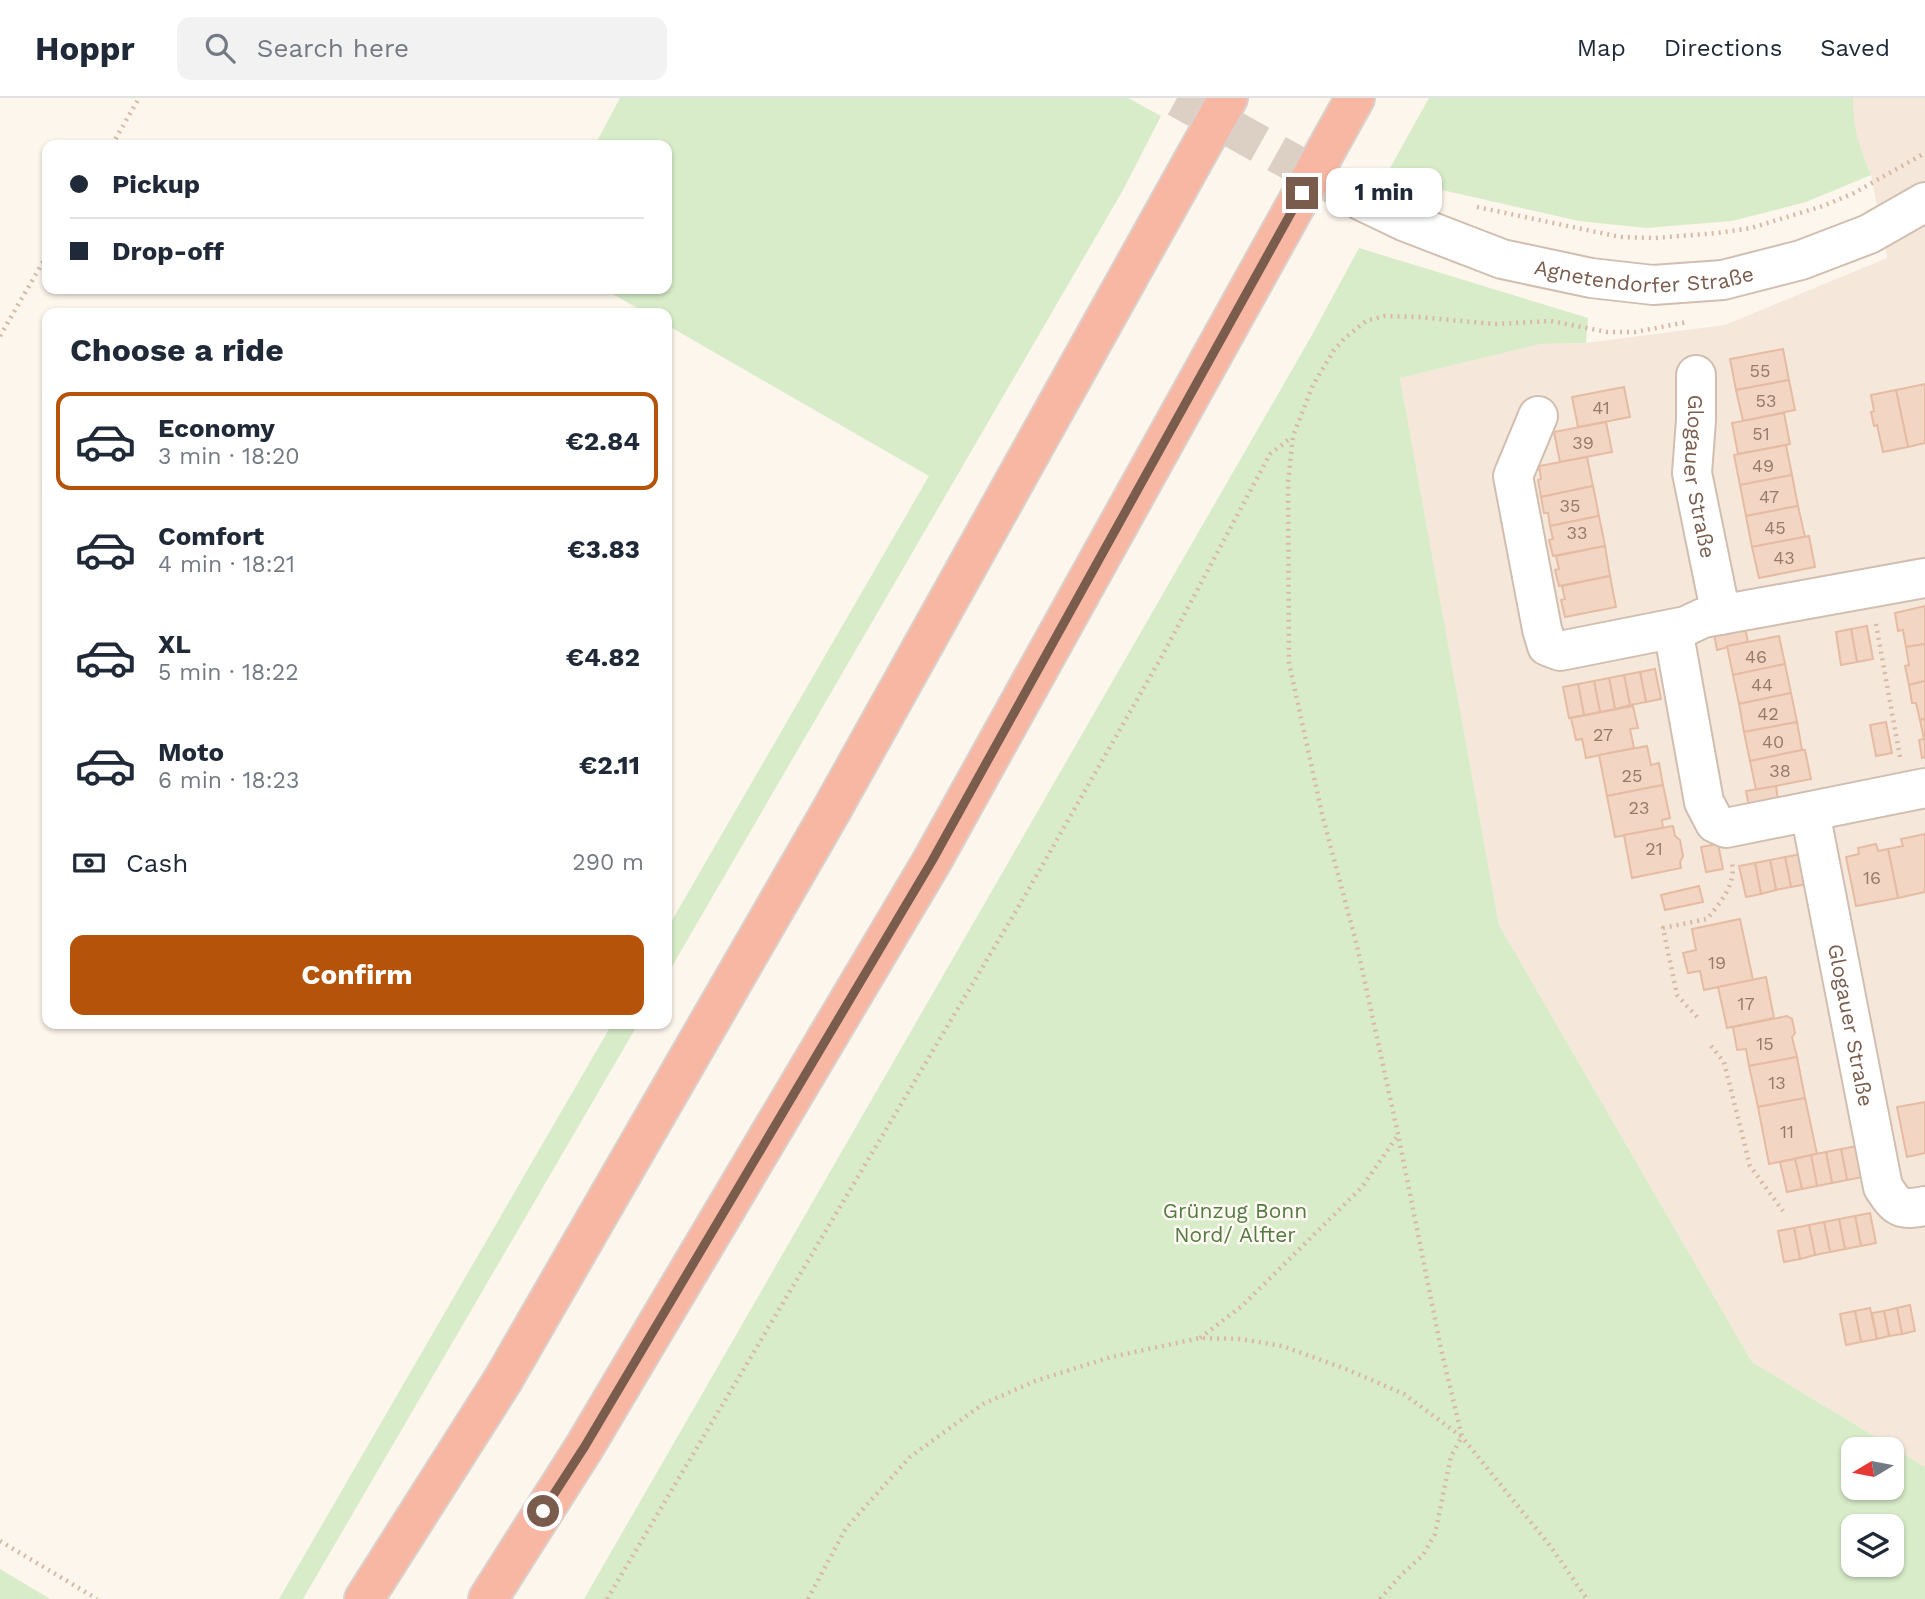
<!DOCTYPE html>
<meta charset="utf-8">
<style>
:root{--surface:#fff;--page:#f2f2f3;--text:#1f2937;--muted:#747a83;--line:#e0e1e3;--accent:#b45309}
body{margin:0;font-family:"Work Sans",sans-serif;background:var(--page);color:var(--text);height:100vh;display:flex;flex-direction:column;font-size:26px;white-space:nowrap}
*{box-sizing:border-box;margin:0}
p{font-size:23px;color:var(--muted)}
.icon{flex:none;width:38px;height:38px;fill:none;stroke:currentColor;stroke-width:2;stroke-linecap:round;stroke-linejoin:round}
.map{position:relative;flex:1;overflow:hidden}
.sheet{position:absolute;left:42px;top:210px;width:630px;height:721px;display:flex;flex-direction:column;background:var(--surface);border-radius:14px;box-shadow:0 2px 5px #0004}
.sheet>*{flex:none}
.banner{position:absolute;left:42px;top:42px;width:630px;height:154px;border-radius:14px;box-shadow:0 2px 5px #0004;display:grid;align-content:center;height:154px;padding:0 28px;background:var(--surface)}
.needle{width:46px;rotate:260deg}
.buttons{position:absolute;left:1841px;top:1339px;display:grid;gap:14px}
.buttons a{display:grid;place-items:center;width:63px;height:63px;border-radius:14px;background:var(--surface);box-shadow:0 2px 5px #0004;font-size:35px}
.end{position:absolute;width:32px;height:32px;margin:-16px;border:9px solid #7a5c4d;background:#fff;box-shadow:0 0 0 4px #fff}
.from{border-radius:50%}
.bubble{position:absolute;height:49px;border-radius:14px;background:var(--surface);box-shadow:0 2px 5px #0004;font-size:23px;font-weight:700;line-height:49px;text-align:center}
.banner b{display:flex;align-items:center;gap:24px;height:66px;font-size:26px}
.banner b+b{border-top:2px solid var(--line)}
.banner i{width:18px;height:18px;background:var(--text)}
ul{padding:0;list-style:none}
li{display:flex;align-items:center;gap:21px;height:98px;margin:0 14px 10px;padding:0 14px;border:4px solid transparent;border-radius:14px}
li div{flex:1}
li b{display:block;font-size:26px}
li em{font-style:normal;font-weight:700}
li.current{border-color:var(--accent)}
li>.icon{width:63px;height:63px;stroke-width:1.5}
h2{padding:0 28px;font-size:32px;line-height:84px}
.pay{display:flex;align-items:center;gap:18px;height:77px;padding:0 28px;font-size:26px}
.pay p{margin-inline-start:auto}
.button{display:flex;gap:14px;margin-top:auto;padding:14px 28px}
.button a{flex:1;height:80px;border-radius:14px;background:var(--accent);color:#fff;font-size:28px;font-weight:700;line-height:80px;text-align:center}
header{display:flex;align-items:center;gap:42px;box-sizing:border-box;height:98px;padding:0 35px;background:var(--surface);border-bottom:2px solid var(--line)}
header strong{font-size:33px}
nav{display:flex;gap:38px;margin-inline-start:auto;font-size:24px}
.search{width:490px;height:63px;background:var(--page);display:flex;align-items:center;gap:18px;box-sizing:border-box;padding:0 24px;border-radius:14px;color:var(--muted);font-size:26px}
.map>svg:first-child{display:block}
</style>
<header>
<strong>Hoppr</strong>
<div class="search"><svg class="icon" aria-label="search" viewBox="0 0 24 24"><circle cx="10" cy="10" r="6"/><path d="M15 15l6 6"/></svg>Search here</div>
<nav><a>Map</a><a>Directions</a><a>Saved</a></nav>
</header>
<div class="map">
<svg width="1925" height="1501" viewBox="0 0 1925 1501">
<rect width="100%" height="100%" fill="#fdf6ec"/>
<polygon fill="#f5e8da" points="1853,0 1925,0 1925,1369 1752,1264 1499,827 1400,280 1541,246 1586,245 1725,227 1887,160 1871,77 1859,48 1853,25"/>
<g fill="#d8ecc9" fill-rule="evenodd">
<polygon points="620,0 1128,0 1161,18 1123,92 667,877 667,831 929,378 667,227 667,215 646,215 604,191 667,191 667,47 595,47"/>
<path d="M 1429,0 L 1853,0 C 1853,32 1859,47 1871,77 L 1806,104 L 1732,123 L 1646,130 L 1579,123 L 1442,92 L 1390,70 Z"/>
<path d="M 1359,150 L 1588,220 L 1586,245 L 1541,246 L 1400,280 L 1499,827 L 1752,1264 L 1925,1369 L 1925,1501 L 584,1501 L 1312,237 ZM 1892,1351 L 1892,1390 L 1853,1390 L 1853,1351 ZM 1892,1428 L 1892,1466 L 1853,1466 L 1853,1428 Z"/>
<polygon points="612,926 638,926 303,1501 279,1501"/>
<polygon points="0,1471 50,1501 0,1501"/>
</g>
<g fill="#f3d5c3" stroke="#e6bba3" stroke-width="2">
<polygon points="1783,251 1789,282 1736,292 1730,261"/>
<polygon points="1789,282 1795,312 1743,323 1736,292"/>
<polygon points="1925,286 1925,345 1908,349 1896,292"/>
<polygon points="1624,289 1630,319 1578,329 1572,299"/>
<polygon points="1896,292 1908,349 1883,354 1877,327 1874,328 1871,314 1874,313 1871,297"/>
<polygon points="1784,315 1790,346 1738,356 1732,325"/>
<polygon points="1606,324 1612,354 1560,364 1554,334"/>
<polygon points="1786,347 1792,377 1740,387 1734,357"/>
<polygon points="1587,359 1593,388 1541,399 1538,382 1541,381 1539,368"/>
<polygon points="1792,377 1798,408 1746,418 1740,387"/>
<polygon points="1593,388 1599,418 1550,428 1548,415 1544,415 1541,399"/>
<polygon points="1798,408 1805,439 1752,449 1746,418"/>
<polygon points="1599,418 1605,448 1553,458 1549,442 1553,441 1550,428"/>
<polygon points="1809,438 1815,469 1759,480 1752,449"/>
<polygon points="1605,448 1610,478 1559,488 1555,472 1559,471 1556,458"/>
<polygon points="1610,478 1616,509 1565,519 1561,502 1565,501 1562,488"/>
<polygon points="1925,508 1925,546 1906,549 1903,532 1898,533 1895,515"/>
<polygon points="1867,528 1873,561 1857,564 1851,531"/>
<polygon points="1745,530 1748,544 1717,552 1714,536"/>
<polygon points="1851,531 1857,564 1841,567 1836,534"/>
<polygon points="1779,538 1785,566 1733,577 1727,548"/>
<polygon points="1925,546 1925,583 1909,587 1905,568 1909,567 1906,549"/>
<polygon points="1785,566 1791,595 1739,606 1733,577"/>
<polygon points="1655,571 1661,601 1646,604 1640,574"/>
<polygon points="1640,574 1646,604 1630,607 1624,577"/>
<polygon points="1624,577 1630,607 1615,611 1609,580"/>
<polygon points="1609,580 1615,611 1600,614 1594,583"/>
<polygon points="1594,583 1600,614 1584,617 1578,586"/>
<polygon points="1925,583 1925,621 1920,622 1916,605 1912,605 1909,587"/>
<polygon points="1578,586 1584,617 1569,620 1563,589"/>
<polygon points="1791,595 1797,624 1744,634 1739,606"/>
<polygon points="1633,608 1638,630 1630,631 1634,650 1586,660 1582,641 1576,642 1571,620"/>
<polygon points="1925,621 1925,659 1922,660 1919,642 1924,641 1920,622"/>
<polygon points="1797,624 1802,652 1750,663 1744,634"/>
<polygon points="1886,624 1892,655 1876,658 1870,627"/>
<polygon points="1647,648 1651,667 1659,665 1663,687 1607,698 1599,657"/>
<polygon points="1802,652 1805,652 1811,681 1756,692 1750,663"/>
<polygon points="1663,687 1670,720 1662,722 1663,730 1615,739 1607,698"/>
<polygon points="1776,688 1778,703 1749,709 1746,693"/>
<polygon points="1673,728 1675,738 1680,742 1683,758 1680,764 1681,770 1632,780 1624,737"/>
<polygon points="1925,736 1925,794 1898,800 1888,751 1903,748 1901,741"/>
<polygon points="1718,746 1723,771 1706,774 1701,749"/>
<polygon points="1876,746 1878,753 1888,751 1898,800 1856,808 1846,759 1859,756 1858,750"/>
<polygon points="1801,756 1807,786 1791,789 1785,759"/>
<polygon points="1785,759 1791,789 1776,792 1770,762"/>
<polygon points="1770,762 1776,792 1761,796 1755,765"/>
<polygon points="1755,765 1761,796 1746,799 1739,768"/>
<polygon points="1699,788 1703,804 1665,812 1661,797"/>
<polygon points="1740,821 1753,882 1704,892 1700,873 1688,875 1683,855 1696,852 1692,831"/>
<polygon points="1766,879 1774,920 1727,930 1718,889"/>
<polygon points="1787,918 1792,921 1795,935 1792,939 1797,959 1749,968 1746,951 1737,952 1733,929"/>
<polygon points="1797,959 1805,1000 1758,1009 1749,968"/>
<polygon points="1805,1000 1817,1056 1769,1066 1758,1009"/>
<polygon points="1925,1004 1925,1055 1907,1059 1897,1009"/>
<polygon points="1857,1048 1863,1079 1847,1082 1841,1051"/>
<polygon points="1841,1051 1847,1082 1832,1085 1826,1054"/>
<polygon points="1826,1054 1832,1085 1817,1088 1811,1057"/>
<polygon points="1811,1057 1817,1088 1802,1091 1795,1061"/>
<polygon points="1795,1061 1802,1091 1787,1094 1780,1064"/>
<polygon points="1870,1115 1876,1145 1861,1148 1855,1118"/>
<polygon points="1855,1118 1861,1148 1845,1151 1839,1121"/>
<polygon points="1839,1121 1845,1151 1830,1154 1824,1124"/>
<polygon points="1824,1124 1830,1154 1815,1157 1809,1127"/>
<polygon points="1809,1127 1815,1157 1800,1161 1794,1130"/>
<polygon points="1794,1130 1800,1161 1784,1164 1778,1133"/>
<polygon points="1910,1207 1915,1233 1902,1236 1897,1210"/>
<polygon points="1870,1210 1877,1241 1861,1244 1855,1213"/>
<polygon points="1897,1210 1902,1236 1889,1238 1884,1213"/>
<polygon points="1855,1213 1861,1244 1846,1247 1840,1216"/>
<polygon points="1884,1213 1889,1238 1877,1241 1872,1215"/>
</g>
<g fill="none" stroke-linecap="round" stroke-linejoin="round">
<polyline stroke="#dcd0c4" stroke-width="38" stroke-dasharray="38 19" stroke-linecap="butt" points="1177,0 1360,102"/>
<defs>
<g id="minor">
<path id="s1" d="M 1360,102 L 1406,124 L 1502,161 L 1591,180 L 1653,187 L 1723,182 L 1801,162 L 1869,136 L 1925,104"/>
<path id="s2" d="M 1696,277 L 1696,322 L 1692,375 L 1721,517"/>
<polyline points="1538,318 1513,378 1542,531 1547,548 1560,553 1686,528 1703,520 1925,480"/>
<polyline points="1673,531 1704,704 1715,725 1726,730 1925,690"/>
<path id="s3" d="M 1810,714 L 1883,1089 C 1897,1110 1900,1113 1925,1108"/>
</g>
<g id="highway">
<polyline points="364,1501 503,1282 831,713 1228,0"/>
<polyline points="488,1501 585,1348 932,763 1355,0"/>
</g>
</defs>
<use href="#minor" stroke="#d1beb0" stroke-width="42"/>
<use href="#highway" stroke="#dad1cd" stroke-width="42"/>
<g stroke="#d9b8a5" stroke-width="4.5" stroke-dasharray="2 5" stroke-linecap="butt">
<polyline points="112,47 139,0"/>
<polyline points="1477,109 1620,139 1655,140 1718,135 1751,130 1823,108 1854,95 1925,55"/>
<polyline points="0,238 47,157"/>
<polyline points="1876,526 1900,659"/>
<path d="M 1697,919 L 1677,897 L 1663,830 L 1707,821 C 1720,805 1736,787 1732,765"/>
<polyline points="1711,948 1724,964 1750,1068 1783,1113"/>
<polyline points="1200,1240 1242,1208 1362,1089 1398,1037"/>
<polyline points="0,1443 97,1501"/>
<polyline points="607,1501 1023,801 1162,558 1270,356 1292,339"/>
<polyline points="808,1501 846,1430 891,1380 910,1359 983,1306 1035,1283 1111,1259 1200,1240 1241,1241 1282,1248 1346,1271 1404,1296 1462,1339 1551,1449 1587,1501"/>
<polyline points="1380,1501 1402,1476 1423,1457 1435,1436 1451,1358 1462,1339 1441,1251 1398,1036 1357,848 1322,716 1289,565 1288,384 1293,338 1313,287 1334,252 1345,240 1366,223 1385,218 1418,219 1495,226 1551,223 1607,234 1635,234 1687,224"/>
</g>
<use href="#minor" stroke="#fff" stroke-width="38"/>
<use href="#highway" stroke="#f7b7a3" stroke-width="38"/>
</g>
<g fill="none" stroke-linecap="round" stroke-linejoin="round">
<polyline stroke="#7a5c4d" stroke-width="9" points="543,1413 585,1348 932,763 1302,95"/>
</g>
<g text-anchor="middle" dominant-baseline="central" stroke-width="5" stroke-linejoin="round" paint-order="stroke">
<g font-size="18" fill="#987a6a">
<text x="1760" y="272">55</text>
<text x="1766" y="302">53</text>
<text x="1601" y="309">41</text>
<text x="1761" y="335">51</text>
<text x="1583" y="344">39</text>
<text x="1763" y="367">49</text>
<text x="1769" y="398">47</text>
<text x="1570" y="407">35</text>
<text x="1775" y="429">45</text>
<text x="1577" y="434">33</text>
<text x="1784" y="459">43</text>
<text x="1756" y="558">46</text>
<text x="1762" y="586">44</text>
<text x="1768" y="615">42</text>
<text x="1603" y="636">27</text>
<text x="1773" y="643">40</text>
<text x="1780" y="672">38</text>
<text x="1632" y="677">25</text>
<text x="1639" y="709">23</text>
<text x="1654" y="750">21</text>
<text x="1872" y="779">16</text>
<text x="1717" y="864">19</text>
<text x="1746" y="905">17</text>
<text x="1765" y="945">15</text>
<text x="1777" y="984">13</text>
<text x="1787" y="1033">11</text>
</g>
<g font-size="21" fill="#7a5c4d" stroke="#fffaf3">
<text stroke="none"><textPath href="#s1" startOffset="298">Agnetendorfer Straße</textPath></text>
<text stroke="none"><textPath href="#s2" startOffset="102">Glogauer Straße</textPath></text>
<text stroke="none"><textPath href="#s3" startOffset="217">Glogauer Straße</textPath></text>
</g>
<g font-size="21" fill="#537a41" stroke="#fffaf3">
<text x="1235" y="1112">Grünzug Bonn<tspan x="1235" dy="24">Nord/ Alfter</tspan></text>
</g>
</g>
</svg>
<div class="buttons">
<a><svg class="needle" viewBox="-14 -14 28 28"><path d="M0-13l5 13h-10z" fill="#e53935"/><path d="M0 13l5-13h-10z" fill="#747a83"/></svg></a>
<a><svg class="icon" aria-label="layers" viewBox="0 0 24 24"><path d="M12 4l9 5-9 5-9-5zM3 14l9 5 9-5"/></svg></a>
</div>
<i class="end from" style="left:543px;top:1413px"></i>
<i class="end" style="left:1302px;top:95px"></i>
<div class="bubble" style="left:1326px;top:70px;width:116px">1 min</div>
<div class="banner">
<b><i class="from"></i>Pickup</b>
<b><i></i>Drop-off</b>
</div>
<section class="sheet">
<h2>Choose a ride</h2>
<ul>
<li class="current"><svg class="icon" aria-label="car" viewBox="0 0 24 24"><path d="M5 17H2v-5l4-1 3-4h7l3 4 3 1v5h-3M9 17h6M6 11h13"/><circle cx="7" cy="17" r="2"/><circle cx="17" cy="17" r="2"/></svg><div><b>Economy</b><p>3 min · 18:20</p></div><em>€2.84</em></li>
<li><svg class="icon" aria-label="car" viewBox="0 0 24 24"><path d="M5 17H2v-5l4-1 3-4h7l3 4 3 1v5h-3M9 17h6M6 11h13"/><circle cx="7" cy="17" r="2"/><circle cx="17" cy="17" r="2"/></svg><div><b>Comfort</b><p>4 min · 18:21</p></div><em>€3.83</em></li>
<li><svg class="icon" aria-label="car" viewBox="0 0 24 24"><path d="M5 17H2v-5l4-1 3-4h7l3 4 3 1v5h-3M9 17h6M6 11h13"/><circle cx="7" cy="17" r="2"/><circle cx="17" cy="17" r="2"/></svg><div><b>XL</b><p>5 min · 18:22</p></div><em>€4.82</em></li>
<li><svg class="icon" aria-label="car" viewBox="0 0 24 24"><path d="M5 17H2v-5l4-1 3-4h7l3 4 3 1v5h-3M9 17h6M6 11h13"/><circle cx="7" cy="17" r="2"/><circle cx="17" cy="17" r="2"/></svg><div><b>Moto</b><p>6 min · 18:23</p></div><em>€2.11</em></li>
</ul>
<div class="pay"><svg class="icon" aria-label="cash" viewBox="0 0 24 24"><path d="M3 7h18v10H3z"/><circle cx="12" cy="12" r="2"/></svg>Cash<p>290 m</p></div>
<div class="button"><a>Confirm</a></div>
</section>
</div>
